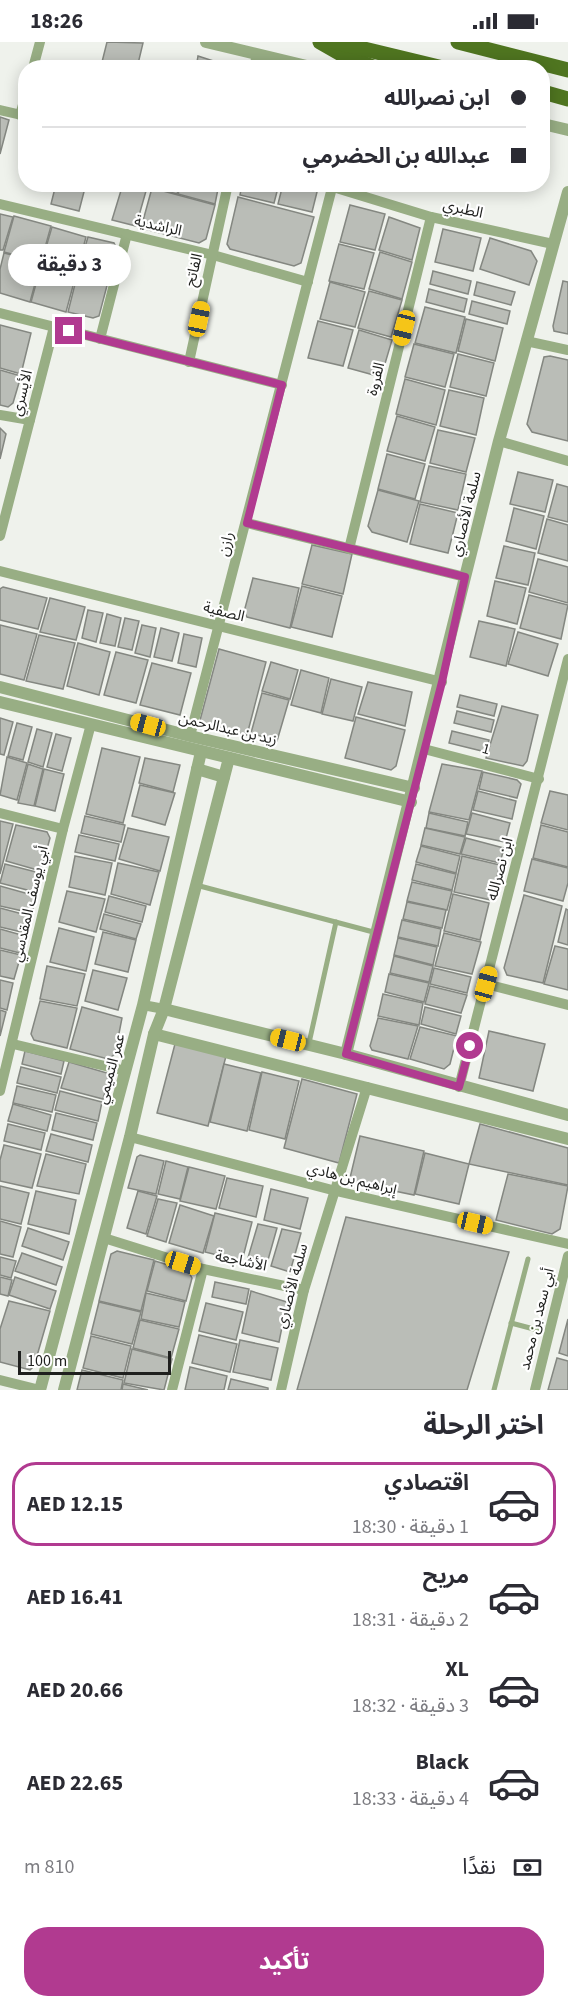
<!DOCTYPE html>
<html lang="ar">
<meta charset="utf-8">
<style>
:root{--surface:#fff;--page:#f7f7f7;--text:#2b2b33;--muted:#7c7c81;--line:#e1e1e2;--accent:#b13a90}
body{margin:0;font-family:"Source Sans 3","Noto Sans Arabic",sans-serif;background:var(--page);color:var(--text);direction:rtl;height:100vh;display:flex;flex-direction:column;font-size:22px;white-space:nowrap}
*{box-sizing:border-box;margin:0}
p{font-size:20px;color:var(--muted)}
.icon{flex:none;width:33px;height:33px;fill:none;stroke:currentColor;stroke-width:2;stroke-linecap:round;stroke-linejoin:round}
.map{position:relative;height:1348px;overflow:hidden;direction:ltr}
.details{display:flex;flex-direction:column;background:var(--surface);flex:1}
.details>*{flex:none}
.hud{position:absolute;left:18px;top:18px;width:532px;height:132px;border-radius:24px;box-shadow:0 3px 15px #0003;direction:rtl;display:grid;align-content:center;height:132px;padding:0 24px;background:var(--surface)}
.scale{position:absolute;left:18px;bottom:15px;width:153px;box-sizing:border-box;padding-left:6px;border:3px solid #1f201e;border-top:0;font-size:16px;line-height:21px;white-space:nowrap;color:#1f201e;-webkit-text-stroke:4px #fff;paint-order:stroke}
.end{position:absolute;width:27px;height:27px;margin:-14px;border:8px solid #b13a90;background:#fff;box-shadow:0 0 0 3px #fff}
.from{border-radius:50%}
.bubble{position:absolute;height:42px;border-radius:21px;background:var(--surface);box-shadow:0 3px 15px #0003;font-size:20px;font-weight:700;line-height:42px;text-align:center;direction:rtl}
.car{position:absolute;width:18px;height:36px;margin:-18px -9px;border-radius:8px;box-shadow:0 0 4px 2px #0007;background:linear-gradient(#f5c518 24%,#345 0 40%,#f5c518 0 76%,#345 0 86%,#f5c518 0)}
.hud b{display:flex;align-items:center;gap:21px;height:57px;font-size:22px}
.hud b+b{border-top:2px solid var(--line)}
.hud i{width:15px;height:15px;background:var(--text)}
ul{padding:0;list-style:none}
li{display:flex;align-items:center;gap:18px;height:84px;margin:0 12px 9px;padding:0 12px;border:3px solid transparent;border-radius:24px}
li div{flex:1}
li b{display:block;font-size:22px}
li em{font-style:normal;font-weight:700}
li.current{border-color:var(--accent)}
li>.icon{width:54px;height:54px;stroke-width:1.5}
h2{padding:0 24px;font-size:27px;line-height:72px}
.pay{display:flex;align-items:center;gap:15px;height:66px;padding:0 24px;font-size:22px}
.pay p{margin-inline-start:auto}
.action{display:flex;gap:12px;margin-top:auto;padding:12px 24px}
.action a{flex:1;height:69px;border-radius:24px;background:var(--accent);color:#fff;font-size:24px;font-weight:700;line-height:69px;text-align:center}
.status{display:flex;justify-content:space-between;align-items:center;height:42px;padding:0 30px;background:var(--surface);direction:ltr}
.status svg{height:16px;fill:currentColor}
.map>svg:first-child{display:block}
</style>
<div class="status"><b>18:26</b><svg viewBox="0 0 49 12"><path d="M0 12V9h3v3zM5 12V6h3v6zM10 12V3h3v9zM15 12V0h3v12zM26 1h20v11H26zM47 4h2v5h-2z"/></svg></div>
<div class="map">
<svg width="568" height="1348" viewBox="0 0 568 1348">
<rect width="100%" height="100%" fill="#eff2ec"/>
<g fill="#babdb7" stroke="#848781" stroke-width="1.5">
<polygon points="107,0 143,1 137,26 101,24"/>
<polygon points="198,14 235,26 196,26"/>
<polygon points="0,75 9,78 0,112"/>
<polygon points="56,142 86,142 79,169 51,162"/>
<polygon points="123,142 146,149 136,184 112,178"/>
<polygon points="153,142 180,142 177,152 152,145"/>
<polygon points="181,142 219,142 215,162 178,152"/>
<polygon points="242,142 279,142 274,161 240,153"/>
<polygon points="283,142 319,142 312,170 278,162"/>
<polygon points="152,146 215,163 206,197 199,201 141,186"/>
<polygon points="238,155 314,175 301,221 294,224 230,207 227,202"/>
<polygon points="350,163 385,172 375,208 340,200"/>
<polygon points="0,172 13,175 3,208 0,208"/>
<polygon points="14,174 51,184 41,220 4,210"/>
<polygon points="389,175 420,186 412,218 379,208"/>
<polygon points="52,185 86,195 77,229 42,219"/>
<polygon points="443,187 481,196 473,229 435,220"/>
<polygon points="88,195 114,201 116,205 109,235 78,228"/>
<polygon points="490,196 531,209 537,219 529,243 480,227"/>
<polygon points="339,202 374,211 364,247 329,239"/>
<polygon points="380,210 412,220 402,257 369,247"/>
<polygon points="4,211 41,220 30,260 0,251 0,227"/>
<polygon points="42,220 77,229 66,270 31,260"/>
<polygon points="433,229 471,239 468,252 430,242"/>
<polygon points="78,230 109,236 99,274 93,276 68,270"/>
<polygon points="563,239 568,240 568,292 554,289 553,284"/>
<polygon points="330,240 365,250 355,285 320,277"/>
<polygon points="477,240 515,250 511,263 474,253"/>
<polygon points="429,247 467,257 464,270 426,260"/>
<polygon points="369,249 402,258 391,295 358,286"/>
<polygon points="472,259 510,269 507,282 469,272"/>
<polygon points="425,265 465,275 456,311 415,301"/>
<polygon points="466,277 503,286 495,319 458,309"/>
<polygon points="318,279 353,288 343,324 308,316"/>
<polygon points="0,283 31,291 21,332 0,326"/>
<polygon points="359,288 392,298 381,335 348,326"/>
<polygon points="414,302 454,312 445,345 405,335"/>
<polygon points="458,312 494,321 486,354 450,345"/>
<polygon points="550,314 568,318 568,399 532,390 527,382 544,315"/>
<polygon points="0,328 21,334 13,361 8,365 0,363"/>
<polygon points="405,337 445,348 436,383 396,372"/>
<polygon points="449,348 484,356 476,393 440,384"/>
<polygon points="397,374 435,385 425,419 387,409"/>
<polygon points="0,386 6,392 0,417"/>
<polygon points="438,388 475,396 466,430 430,421"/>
<polygon points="387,412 425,422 415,457 378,447"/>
<polygon points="429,424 466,432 458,468 420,460"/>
<polygon points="518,430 553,438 545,470 510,462"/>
<polygon points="557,442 568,445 568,480 548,475"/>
<polygon points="378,448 419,459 407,500 372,490 368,484"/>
<polygon points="420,462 458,471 448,511 410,502"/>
<polygon points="514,466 544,474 536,507 506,499"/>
<polygon points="547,477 568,483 568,519 538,511"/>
<polygon points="312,503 352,512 343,552 302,542"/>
<polygon points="504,504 535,511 528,543 496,536"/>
<polygon points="538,517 568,525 568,561 529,550"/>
<polygon points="253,536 299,546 290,586 247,575 244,570"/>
<polygon points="495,539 526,546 517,582 487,574"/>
<polygon points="302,544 342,554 332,595 291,585"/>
<polygon points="3,545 47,556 38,587 0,578 0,547"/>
<polygon points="529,553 568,563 561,597 520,586"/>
<polygon points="50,556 85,565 76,598 40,590"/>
<polygon points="88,568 103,571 96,600 82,596"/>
<polygon points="107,572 121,576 115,604 100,601"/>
<polygon points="125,576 139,579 132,608 118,605"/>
<polygon points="479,579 515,587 506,624 470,615"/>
<polygon points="0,583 37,592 24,638 0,632"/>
<polygon points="142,583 156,586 150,615 135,611"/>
<polygon points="161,586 179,591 172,619 154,615"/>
<polygon points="518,590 558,602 548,634 508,622"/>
<polygon points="184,592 202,596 196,625 178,621"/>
<polygon points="39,593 75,601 63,647 26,639"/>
<polygon points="78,601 110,610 99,653 67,644"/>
<polygon points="219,607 266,620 247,693 199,682"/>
<polygon points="116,610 148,618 136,661 104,653"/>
<polygon points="271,620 298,628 290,657 262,649"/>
<polygon points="152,621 191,631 180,673 140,663"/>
<polygon points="301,628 329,636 321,671 291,663"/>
<polygon points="331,637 362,645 353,679 322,672"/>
<polygon points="368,640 412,650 405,684 358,672"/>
<polygon points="262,651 289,658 277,699 251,691"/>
<polygon points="460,653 497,662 494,674 457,665"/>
<polygon points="502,664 538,673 527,719 523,724 486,716"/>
<polygon points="457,669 494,678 491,690 454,681"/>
<polygon points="356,675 405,688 396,724 391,728 345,716"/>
<polygon points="0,676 13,680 4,713 0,712"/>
<polygon points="17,681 32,685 23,718 8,714"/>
<polygon points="37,687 52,691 43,725 28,720"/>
<polygon points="452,689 489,698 486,710 449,701"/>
<polygon points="56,692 71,696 62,729 47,725"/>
<polygon points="102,706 140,715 123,781 86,772"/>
<polygon points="7,715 27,721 17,758 0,753"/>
<polygon points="145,716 180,723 173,750 139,741"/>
<polygon points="28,722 43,727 34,764 18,761"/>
<polygon points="442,722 482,729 469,778 429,770"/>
<polygon points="44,727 64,732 55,769 35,764"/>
<polygon points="483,730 517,738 521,742 517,756 479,747"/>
<polygon points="140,743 175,751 165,783 132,774"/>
<polygon points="478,749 516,759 512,777 473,768"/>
<polygon points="550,749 568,753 568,788 541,781"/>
<polygon points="429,771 468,780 465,794 426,786"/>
<polygon points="472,771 510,781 505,800 466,792"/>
<polygon points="85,774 125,783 121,800 81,791"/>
<polygon points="0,779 13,782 0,832"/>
<polygon points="16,783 47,790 50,796 41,829 6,819"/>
<polygon points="541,783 568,790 568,825 533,816"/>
<polygon points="128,786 169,795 160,829 119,817"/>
<polygon points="425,786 465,795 460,812 421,803"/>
<polygon points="79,793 119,802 115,819 75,810"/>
<polygon points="466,796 504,806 500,821 461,812"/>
<polygon points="421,804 460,814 456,831 416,820"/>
<polygon points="75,814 112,821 105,853 69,845"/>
<polygon points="462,814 500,823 491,858 454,850"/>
<polygon points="532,817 568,826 568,841 563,859 524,849"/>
<polygon points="118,821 159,830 150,863 111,852"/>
<polygon points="5,822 40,831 35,850 0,841"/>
<polygon points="416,822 456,832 452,848 412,838"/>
<polygon points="412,840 452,849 447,868 407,859"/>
<polygon points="0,844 36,854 32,871 0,864"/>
<polygon points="67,849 105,857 96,890 59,880"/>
<polygon points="453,852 489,861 480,898 444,889"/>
<polygon points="524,853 562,864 543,941 507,933 504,926"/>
<polygon points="109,854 146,864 142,880 105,870"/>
<polygon points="407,860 446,868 442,886 403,877"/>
<polygon points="0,866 30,874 26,891 0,885"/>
<polygon points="566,867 568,868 568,903 558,900"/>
<polygon points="104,872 141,882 136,897 100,887"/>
<polygon points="402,878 441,887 438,904 398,895"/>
<polygon points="59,886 94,895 86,929 50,920"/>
<polygon points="0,887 25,894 20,911 0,906"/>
<polygon points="103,890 136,898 128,930 95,922"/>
<polygon points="444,891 481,900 472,932 435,924"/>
<polygon points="398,896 437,905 433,923 394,913"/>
<polygon points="555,904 568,907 568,948 544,942"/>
<polygon points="0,908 21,913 14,937 0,934"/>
<polygon points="394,914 433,924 429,940 390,931"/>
<polygon points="47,924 85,932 77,964 40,957"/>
<polygon points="434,926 471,935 467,951 430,942"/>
<polygon points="93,928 127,936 118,968 85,959"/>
<polygon points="389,932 429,941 424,960 385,950"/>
<polygon points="0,938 13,941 7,968 0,966"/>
<polygon points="430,944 467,953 461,971 425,962"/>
<polygon points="383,952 423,961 419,983 378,974"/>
<polygon points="40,959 77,966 67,1006 34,998 31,992"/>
<polygon points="82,965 122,976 115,1012 108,1017 70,1007"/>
<polygon points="425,965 461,974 456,992 421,982"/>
<polygon points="0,968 6,970 0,994"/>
<polygon points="378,976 418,984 408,1017 372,1008 370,1004"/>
<polygon points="420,985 457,994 450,1022 444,1027 410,1017"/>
<polygon points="489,989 545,1002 533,1049 479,1036"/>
<polygon points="175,1002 226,1014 208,1084 157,1071"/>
<polygon points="25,1009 64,1019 61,1032 22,1022"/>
<polygon points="69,1020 107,1031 108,1040 103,1057 61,1046"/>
<polygon points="224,1022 261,1031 247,1089 210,1080"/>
<polygon points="21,1025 61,1035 57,1051 17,1041"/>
<polygon points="262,1030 299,1039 285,1097 249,1088"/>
<polygon points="302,1037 357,1052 339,1121 284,1106"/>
<polygon points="17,1044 56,1053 52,1070 13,1061"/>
<polygon points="60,1049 102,1060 98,1079 55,1068"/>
<polygon points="13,1062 51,1073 47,1089 8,1079"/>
<polygon points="56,1071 97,1081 93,1098 52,1088"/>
<polygon points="8,1082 45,1091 41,1108 4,1099"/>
<polygon points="480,1082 568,1106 568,1143 469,1122"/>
<polygon points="51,1092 92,1103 88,1120 46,1109"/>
<polygon points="360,1094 424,1109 414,1153 356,1141 350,1136"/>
<polygon points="4,1103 41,1112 32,1146 0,1139 0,1118"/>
<polygon points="425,1111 469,1122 459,1162 415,1152"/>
<polygon points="46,1112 86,1122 79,1152 37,1144"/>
<polygon points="140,1113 164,1119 156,1152 128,1146 137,1115"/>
<polygon points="166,1119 188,1125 180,1157 158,1152"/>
<polygon points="189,1125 225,1134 216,1167 180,1159"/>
<polygon points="508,1132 568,1144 560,1187 552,1192 496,1178"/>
<polygon points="227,1136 263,1144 256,1175 219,1166"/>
<polygon points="0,1144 29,1151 21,1182 0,1177"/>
<polygon points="271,1147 308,1156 300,1187 264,1178"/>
<polygon points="36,1149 76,1158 69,1192 28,1182"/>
<polygon points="138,1149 157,1154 146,1192 127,1186"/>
<polygon points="158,1157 177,1161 166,1200 147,1194"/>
<polygon points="180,1163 214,1174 203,1211 169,1201"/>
<polygon points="215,1171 252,1180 242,1219 205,1210"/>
<polygon points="346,1175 509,1210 467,1348 297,1348"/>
<polygon points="0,1179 21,1185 13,1215 0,1212"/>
<polygon points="258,1182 277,1186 266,1225 247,1219"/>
<polygon points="28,1186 69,1200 63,1218 22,1204"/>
<polygon points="282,1187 301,1191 290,1230 271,1224"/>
<polygon points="117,1209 154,1218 141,1269 99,1259 111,1212"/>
<polygon points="22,1211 62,1225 56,1243 15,1229"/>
<polygon points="0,1215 16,1219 11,1236 0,1233"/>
<polygon points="155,1219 188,1229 192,1236 186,1259 147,1249"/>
<polygon points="0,1235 12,1238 8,1254 0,1252"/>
<polygon points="15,1235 56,1249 50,1267 9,1253"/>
<polygon points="215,1240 249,1247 246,1262 212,1255"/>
<polygon points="251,1249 287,1260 279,1300 242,1291"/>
<polygon points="146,1251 185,1260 179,1285 141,1277"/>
<polygon points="9,1259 50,1269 34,1324 30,1328 0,1320 0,1287"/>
<polygon points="99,1260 141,1270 132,1302 91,1292"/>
<polygon points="206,1261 243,1270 236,1298 199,1289"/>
<polygon points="568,1277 568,1314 559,1311"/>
<polygon points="140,1278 179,1287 171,1316 133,1306"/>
<polygon points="199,1293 237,1302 230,1330 192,1321"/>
<polygon points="91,1294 131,1304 123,1336 83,1326"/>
<polygon points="240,1298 278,1306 271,1338 233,1330"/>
<polygon points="132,1307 172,1317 164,1348 124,1341"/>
<polygon points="557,1316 568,1319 568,1348 548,1348"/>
<polygon points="190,1325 227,1334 224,1348 185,1348"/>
<polygon points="82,1328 123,1338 121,1348 77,1348"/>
<polygon points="231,1337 268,1346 268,1348 228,1348"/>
<polygon points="123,1342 148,1348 122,1348"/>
</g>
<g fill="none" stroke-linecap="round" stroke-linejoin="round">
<g stroke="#98ae84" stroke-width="5">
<polyline points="543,113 547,114"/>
<polyline points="196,843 377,891"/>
<polyline points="309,1001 336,880"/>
<polyline points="511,1281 549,1291"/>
<polyline points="494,1348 528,1217"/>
</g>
<g stroke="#98ae84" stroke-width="10">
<polyline points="33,26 40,0"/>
<polyline points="254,26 257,12"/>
<polyline points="0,68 26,74"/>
<polyline points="20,73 26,52"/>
<polyline points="333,145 431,175 553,202"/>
<polyline points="0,162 213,213 308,240"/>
<polyline points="0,271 282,343"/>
<polyline points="100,297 127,192"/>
<polyline points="526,299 568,308"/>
<polyline points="189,320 228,142"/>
<polyline points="0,373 30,378"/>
<polyline points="499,399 568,419"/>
<polyline points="247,481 465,535"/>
<polyline points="0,494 54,285"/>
<polyline points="349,507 431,175"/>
<polyline points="0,529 442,640"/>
<polyline points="190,694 333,142"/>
<polyline points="424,707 539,737"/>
<polyline points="0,771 63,787"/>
<polyline points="486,942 568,963"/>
<polyline points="143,963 164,967"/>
<polyline points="13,1002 126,1029"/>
<polyline points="459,1045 568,617"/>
<polyline points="0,1049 63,787 91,682"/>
<polyline points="130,1095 336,1149 568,1202"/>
<polyline points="104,1196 203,1227 304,1248"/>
<polyline points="0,1338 40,1348"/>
<polyline points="172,1348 203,1227"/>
<polyline points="281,1348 304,1248 367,1045"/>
<polyline points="535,1348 568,1214"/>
</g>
<g stroke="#98ae84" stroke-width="12">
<polyline points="206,0 315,26"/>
<polyline points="543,82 568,88"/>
<polyline points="0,645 190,694 414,746"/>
<polyline points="0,660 411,760"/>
<polyline points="197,727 224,735"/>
<polyline points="164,967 346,1012 568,1073"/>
<polyline points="154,992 568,1097"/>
<polyline points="346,1012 499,399 568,150"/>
<polyline points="40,1348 143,963 201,710"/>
<polyline points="64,1348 130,1095 154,992 164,967 229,716"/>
</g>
<g stroke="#4f7520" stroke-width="15">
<polyline points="320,0 341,12 375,26"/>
<polyline points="335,0 443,26"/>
<polyline points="458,0 568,28"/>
<polyline points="543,50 568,57"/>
</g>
</g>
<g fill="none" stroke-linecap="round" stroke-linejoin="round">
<polyline stroke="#b13a90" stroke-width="8" points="69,289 282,343 247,481 465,535 442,640 346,1012 459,1045 470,1004"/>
</g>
<g text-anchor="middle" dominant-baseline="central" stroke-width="4.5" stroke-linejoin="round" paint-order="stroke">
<g font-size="15" fill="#1f201e" stroke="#fff">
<text transform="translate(463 167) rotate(13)">الطبري</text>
<text transform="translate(158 184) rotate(13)">الراشدية</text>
<text transform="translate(194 228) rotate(-77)">الفاتح</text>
<text transform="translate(376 337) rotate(-76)">الفروة</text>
<text transform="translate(22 351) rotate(-76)">الأيسري</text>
<text transform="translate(466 472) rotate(-76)">سلمة الأنصاري</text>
<text transform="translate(226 502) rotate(-76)">رازن</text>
<text transform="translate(224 570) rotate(14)">الصفية</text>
<text transform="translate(228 687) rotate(13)">زيد بن عبدالرحمن</text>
<text transform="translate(486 707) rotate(15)">1</text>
<text transform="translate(500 827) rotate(-75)">ابن نصرالله</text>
<text transform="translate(30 862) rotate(-77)">أبي يوسف المقدسي</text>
<text transform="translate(111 1027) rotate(-75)">عمر التميمي</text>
<text transform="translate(352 1137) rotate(14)">إبراهيم بن هادي</text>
<text transform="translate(241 1219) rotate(12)">الأشاجعة</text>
<text transform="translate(292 1244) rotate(-75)">سلمة الأنصاري</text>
<text transform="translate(537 1277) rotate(-76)">أبي سعد بن محمد</text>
</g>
</g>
</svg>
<div class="scale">100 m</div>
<i class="end from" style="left:470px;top:1004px"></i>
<i class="end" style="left:69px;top:289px"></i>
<div class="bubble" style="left:8px;top:202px;width:123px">3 دقيقة</div>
<i class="car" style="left:199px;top:277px;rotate:12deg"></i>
<i class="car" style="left:404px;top:286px;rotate:194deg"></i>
<i class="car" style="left:148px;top:683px;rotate:285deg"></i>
<i class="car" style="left:486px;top:942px;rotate:15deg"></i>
<i class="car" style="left:288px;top:998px;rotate:284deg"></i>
<i class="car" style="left:475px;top:1181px;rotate:103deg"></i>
<i class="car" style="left:183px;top:1221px;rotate:107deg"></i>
<div class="hud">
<b><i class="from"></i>ابن نصرالله</b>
<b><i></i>عبدالله بن الحضرمي</b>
</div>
</div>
<section class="details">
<h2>اختر الرحلة</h2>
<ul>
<li class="current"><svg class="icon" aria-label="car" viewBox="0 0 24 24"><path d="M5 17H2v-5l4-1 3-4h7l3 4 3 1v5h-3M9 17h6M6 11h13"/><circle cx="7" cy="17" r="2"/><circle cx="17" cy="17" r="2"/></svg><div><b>اقتصادي</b><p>1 دقيقة · 18:30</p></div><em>AED 12.15</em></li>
<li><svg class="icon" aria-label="car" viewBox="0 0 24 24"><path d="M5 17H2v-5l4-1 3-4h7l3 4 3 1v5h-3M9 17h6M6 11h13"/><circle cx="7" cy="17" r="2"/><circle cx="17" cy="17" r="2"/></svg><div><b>مريح</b><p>2 دقيقة · 18:31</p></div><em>AED 16.41</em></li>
<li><svg class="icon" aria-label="car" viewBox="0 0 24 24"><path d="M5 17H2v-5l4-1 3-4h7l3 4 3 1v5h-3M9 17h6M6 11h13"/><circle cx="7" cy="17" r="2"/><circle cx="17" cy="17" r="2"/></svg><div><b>XL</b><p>3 دقيقة · 18:32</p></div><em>AED 20.66</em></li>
<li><svg class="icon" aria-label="car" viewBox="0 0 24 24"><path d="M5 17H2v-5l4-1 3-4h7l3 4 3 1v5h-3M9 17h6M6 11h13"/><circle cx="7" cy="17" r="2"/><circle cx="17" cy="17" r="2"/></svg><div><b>Black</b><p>4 دقيقة · 18:33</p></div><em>AED 22.65</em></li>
</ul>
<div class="pay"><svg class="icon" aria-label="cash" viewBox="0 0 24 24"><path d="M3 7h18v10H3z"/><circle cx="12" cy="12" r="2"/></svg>نقدًا<p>810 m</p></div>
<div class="action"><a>تأكيد</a></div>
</section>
